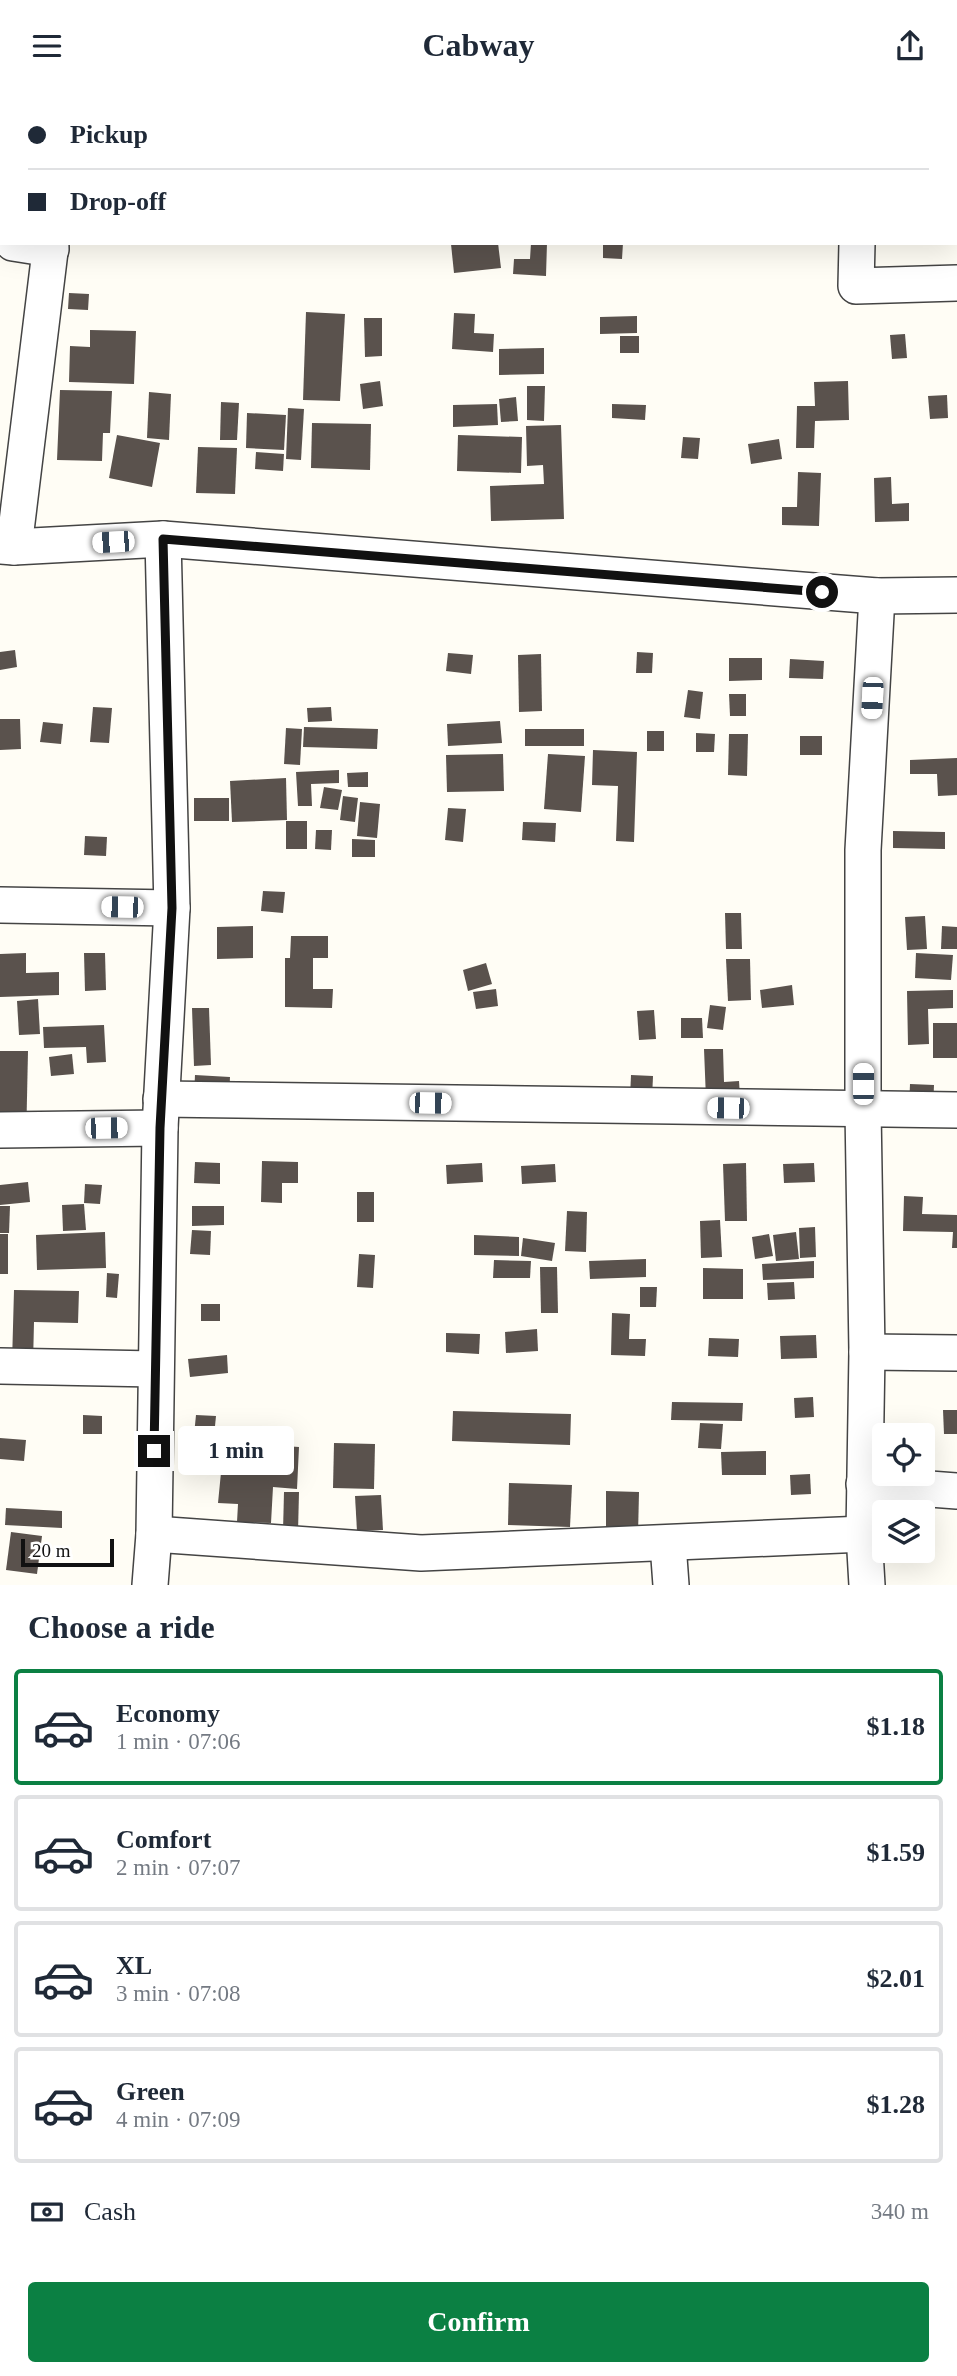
<!DOCTYPE html>
<meta charset="utf-8">
<style>
:root{--surface:#fff;--page:#f2f2f3;--text:#1f2937;--muted:#747a83;--line:#e0e1e3;--accent:#0b8043}
body{margin:0;font-family:Georgia,serif;background:var(--page);color:var(--text);height:100vh;display:flex;flex-direction:column;font-size:26px;white-space:nowrap}
*{box-sizing:border-box;margin:0}
p{font-size:23px;color:var(--muted)}
.icon{flex:none;width:38px;height:38px;fill:none;stroke:currentColor;stroke-width:2;stroke-linecap:round;stroke-linejoin:round}
.map{position:relative;height:1494px;overflow:hidden}
.side{display:flex;flex-direction:column;background:var(--surface);flex:1}
.side>*{flex:none}
.guide{position:absolute;left:0px;top:0px;width:957px;height:154px;box-shadow:0 7px 28px #0002;display:grid;align-content:center;height:154px;padding:0 28px;background:var(--surface)}
.controls{position:absolute;left:872px;top:1332px;display:grid;gap:14px}
.controls a{display:grid;place-items:center;width:63px;height:63px;border-radius:7px;background:var(--surface);box-shadow:0 7px 28px #0002;font-size:35px}
.scale{position:absolute;left:21px;bottom:18px;width:93px;box-sizing:border-box;padding-left:7px;border:4px solid #111;border-top:0;font-size:19px;line-height:24px;white-space:nowrap;color:#111;-webkit-text-stroke:5px #fff;paint-order:stroke}
.end{position:absolute;width:32px;height:32px;margin:-16px;border:9px solid #111;background:#fff;box-shadow:0 0 0 4px #fff}
.from{border-radius:50%}
.bubble{position:absolute;height:49px;border-radius:7px;background:var(--surface);box-shadow:0 7px 28px #0002;font-size:23px;font-weight:700;line-height:49px;text-align:center}
.car{position:absolute;width:21px;height:42px;margin:-21px -10px;border-radius:9px;box-shadow:0 0 5px 2px #0007;background:linear-gradient(#fff 24%,#345 0 40%,#fff 0 76%,#345 0 86%,#fff 0)}
.guide b{display:flex;align-items:center;gap:24px;height:66px;font-size:26px}
.guide b+b{border-top:2px solid var(--line)}
.guide i{width:18px;height:18px;background:var(--text)}
ul{padding:0;list-style:none}
li{display:flex;align-items:center;gap:21px;height:116px;margin:0 14px 10px;padding:0 14px;border:4px solid var(--line);border-radius:7px}
li div{flex:1}
li b{display:block;font-size:26px}
li em{font-style:normal;font-weight:700}
li.on{border-color:var(--accent)}
li>.icon{width:63px;height:63px;stroke-width:1.5}
h2{padding:0 28px;font-size:32px;line-height:84px}
.pay{display:flex;align-items:center;gap:18px;height:77px;padding:0 28px;font-size:26px}
.pay p{margin-inline-start:auto}
.cta{display:flex;gap:14px;margin-top:auto;padding:14px 28px}
.cta a{flex:1;height:80px;border-radius:7px;background:var(--accent);color:#fff;font-size:28px;font-weight:700;line-height:80px;text-align:center}
header{display:flex;justify-content:space-between;align-items:center;height:91px;padding:0 28px;background:var(--surface);font-size:32px;font-weight:700}
.map>svg:first-child{display:block}
</style>
<header><svg class="icon" aria-label="menu" viewBox="0 0 24 24"><path d="M4 6h16M4 12h16M4 18h16"/></svg>Cabway<svg class="icon" aria-label="share" viewBox="0 0 24 24"><path d="M12 15V3M7 8l5-5 5 5M5 13v7h14v-7"/></svg></header>
<div class="map">
<svg width="957" height="1494" viewBox="0 0 957 1494">
<rect width="100%" height="100%" fill="#fffdf5"/>
<g fill="#5a524d">
<polygon points="498,152 501,177 454,182 451,153"/>
<polygon points="531,152 547,152 546,185 513,183 514,168 530,168"/>
<polygon points="603,152 623,152 622,168 603,167"/>
<polygon points="69,202 89,203 88,219 68,218"/>
<polygon points="306,221 345,223 340,310 303,309"/>
<polygon points="454,222 475,223 474,242 494,243 493,261 452,258"/>
<polygon points="637,225 637,242 600,243 600,226"/>
<polygon points="364,227 382,227 382,265 365,266"/>
<polygon points="90,239 136,240 134,293 69,291 70,255 90,256"/>
<polygon points="905,243 907,267 892,268 890,244"/>
<rect x="620" y="245" width="19" height="17"/>
<polygon points="544,257 544,283 499,284 499,258"/>
<polygon points="380,290 383,315 363,318 360,293"/>
<polygon points="848,290 849,329 815,330 814,357 796,357 797,315 815,315 814,291"/>
<polygon points="527,295 545,295 544,330 527,329"/>
<polygon points="60,299 112,300 110,342 103,342 102,370 57,369"/>
<polygon points="149,301 171,303 169,349 147,347"/>
<polygon points="947,304 948,327 930,328 928,305"/>
<polygon points="516,306 518,330 501,331 499,308"/>
<polygon points="221,311 239,312 237,349 220,349"/>
<polygon points="497,313 498,334 453,336 453,314"/>
<polygon points="612,313 646,314 645,329 612,327"/>
<polygon points="288,317 304,318 301,369 286,368"/>
<polygon points="247,322 286,324 284,359 246,357"/>
<polygon points="312,332 371,333 370,379 311,377"/>
<polygon points="561,334 564,428 491,430 490,395 544,393 543,374 527,375 526,335"/>
<polygon points="117,344 160,352 152,396 109,387"/>
<polygon points="458,344 522,346 521,382 457,380"/>
<polygon points="683,346 700,347 698,368 681,367"/>
<polygon points="779,348 782,368 751,373 748,353"/>
<polygon points="198,356 237,357 235,403 196,402"/>
<polygon points="256,361 284,363 283,380 255,378"/>
<polygon points="798,381 821,382 819,435 782,434 782,416 797,416"/>
<polygon points="891,386 892,413 909,412 909,430 875,431 874,387"/>
<polygon points="15,559 17,576 0,579 0,561"/>
<polygon points="637,561 653,562 652,582 636,582"/>
<polygon points="448,562 473,564 471,583 446,580"/>
<polygon points="541,563 542,620 519,621 518,564"/>
<polygon points="729,567 762,567 762,589 729,590"/>
<polygon points="790,568 824,570 823,588 789,587"/>
<polygon points="688,599 703,601 700,628 684,626"/>
<polygon points="729,603 746,603 746,625 730,625"/>
<polygon points="93,616 112,617 109,652 90,651"/>
<polygon points="331,616 332,630 308,631 307,617"/>
<polygon points="0,628 20,628 21,658 0,659"/>
<polygon points="500,630 502,652 448,655 447,633"/>
<polygon points="43,631 63,633 61,653 40,651"/>
<polygon points="304,636 378,638 377,658 303,656"/>
<polygon points="286,637 302,638 300,674 284,673"/>
<rect x="525" y="638" width="59" height="17"/>
<rect x="647" y="640" width="17" height="20"/>
<polygon points="696,642 715,643 714,661 696,661"/>
<polygon points="729,643 748,643 747,685 728,684"/>
<rect x="800" y="645" width="22" height="19"/>
<polygon points="593,659 637,661 634,751 616,750 618,695 592,694"/>
<polygon points="503,663 504,700 447,701 446,664"/>
<polygon points="548,663 585,665 581,721 544,718"/>
<polygon points="957,667 957,704 938,705 937,683 910,683 910,669"/>
<polygon points="339,679 339,692 311,693 312,715 298,715 296,681"/>
<polygon points="368,681 368,696 348,696 347,682"/>
<polygon points="286,687 287,729 232,731 230,690"/>
<polygon points="324,696 342,699 338,719 320,717"/>
<polygon points="343,705 358,707 355,731 340,729"/>
<rect x="194" y="707" width="35" height="23"/>
<polygon points="360,711 380,713 377,747 357,745"/>
<polygon points="448,717 466,718 463,751 445,749"/>
<rect x="286" y="730" width="21" height="28"/>
<polygon points="523,731 556,732 555,751 522,749"/>
<polygon points="316,739 332,739 331,759 315,758"/>
<polygon points="893,740 945,741 945,758 893,757"/>
<polygon points="85,745 107,746 106,765 84,764"/>
<polygon points="352,748 375,749 375,766 352,766"/>
<polygon points="263,800 285,801 283,822 261,820"/>
<polygon points="725,822 741,822 742,858 726,858"/>
<polygon points="925,825 927,858 907,859 905,826"/>
<polygon points="253,835 253,867 217,868 217,836"/>
<polygon points="942,835 957,836 957,858 941,858"/>
<polygon points="291,845 328,845 328,867 313,867 313,898 333,898 332,917 285,916 285,867 290,867"/>
<polygon points="26,862 26,882 59,881 59,904 0,906 0,863"/>
<polygon points="84,862 105,862 106,899 85,900"/>
<polygon points="916,862 953,864 951,889 915,887"/>
<polygon points="726,868 750,868 751,909 728,910"/>
<polygon points="486,872 492,893 468,900 463,879"/>
<polygon points="792,894 794,914 762,917 760,899"/>
<polygon points="496,898 498,915 476,918 473,901"/>
<polygon points="953,899 953,917 928,918 929,953 908,954 907,900"/>
<polygon points="38,908 40,943 19,944 17,910"/>
<polygon points="710,914 726,916 723,939 707,937"/>
<polygon points="192,917 209,917 211,974 194,975"/>
<polygon points="654,919 656,948 639,949 637,920"/>
<polygon points="681,927 702,927 703,947 681,947"/>
<rect x="933" y="932" width="24" height="35"/>
<polygon points="104,934 106,971 87,972 86,956 44,957 43,936"/>
<polygon points="704,958 723,958 724,991 739,990 740,1006 706,1008"/>
<polygon points="0,960 28,960 26,1053 0,1053"/>
<polygon points="72,963 74,983 51,985 49,966"/>
<polygon points="195,984 230,986 229,1006 194,1004"/>
<polygon points="631,984 653,985 652,1008 630,1007"/>
<polygon points="910,993 934,994 933,1018 909,1017"/>
<polygon points="262,1070 298,1071 298,1092 282,1092 282,1112 261,1111"/>
<polygon points="195,1071 220,1072 220,1093 194,1092"/>
<polygon points="482,1072 483,1091 447,1093 446,1074"/>
<polygon points="746,1072 747,1130 725,1130 723,1073"/>
<polygon points="814,1072 815,1091 784,1092 783,1073"/>
<polygon points="555,1073 556,1091 522,1093 521,1075"/>
<polygon points="28,1091 30,1111 0,1114 0,1094"/>
<polygon points="85,1093 102,1094 100,1113 84,1112"/>
<rect x="357" y="1101" width="17" height="30"/>
<polygon points="904,1105 923,1106 922,1123 957,1124 957,1157 952,1157 953,1141 903,1140"/>
<polygon points="84,1113 86,1139 63,1140 62,1114"/>
<polygon points="0,1115 10,1115 9,1142 0,1142"/>
<polygon points="192,1115 224,1115 224,1134 192,1135"/>
<polygon points="567,1120 587,1121 586,1161 565,1160"/>
<polygon points="720,1129 722,1166 701,1167 700,1130"/>
<polygon points="815,1136 816,1166 800,1167 799,1137"/>
<polygon points="192,1139 211,1140 210,1164 190,1163"/>
<polygon points="105,1141 106,1177 37,1179 36,1144"/>
<polygon points="796,1141 799,1168 776,1170 773,1144"/>
<rect x="0" y="1143" width="8" height="40"/>
<polygon points="769,1143 773,1165 755,1168 752,1146"/>
<polygon points="474,1144 519,1146 519,1165 474,1164"/>
<polygon points="523,1147 555,1152 552,1170 521,1165"/>
<polygon points="359,1163 375,1164 373,1197 357,1196"/>
<polygon points="646,1168 646,1186 590,1188 589,1170"/>
<polygon points="494,1169 531,1170 530,1187 493,1187"/>
<polygon points="814,1170 814,1187 763,1189 762,1173"/>
<polygon points="540,1176 557,1176 558,1222 541,1222"/>
<polygon points="703,1177 743,1178 743,1208 703,1208"/>
<polygon points="107,1182 119,1183 117,1207 106,1206"/>
<polygon points="794,1191 795,1208 768,1209 767,1192"/>
<polygon points="640,1196 657,1196 656,1216 640,1216"/>
<polygon points="14,1199 79,1200 78,1232 34,1231 33,1273 12,1272"/>
<rect x="201" y="1213" width="19" height="17"/>
<polygon points="612,1222 630,1223 629,1248 646,1248 645,1265 611,1264"/>
<polygon points="537,1238 538,1260 506,1262 505,1241"/>
<polygon points="446,1242 480,1243 479,1263 446,1261"/>
<polygon points="816,1244 817,1267 781,1268 780,1245"/>
<polygon points="709,1247 739,1248 738,1266 708,1265"/>
<polygon points="227,1264 228,1282 190,1286 188,1268"/>
<polygon points="813,1306 814,1326 795,1327 794,1307"/>
<polygon points="672,1311 743,1312 742,1330 671,1329"/>
<polygon points="943,1319 957,1319 957,1343 944,1343"/>
<polygon points="453,1320 571,1323 570,1354 452,1350"/>
<polygon points="83,1324 102,1325 102,1343 83,1343"/>
<polygon points="196,1324 216,1325 214,1345 194,1344"/>
<polygon points="700,1332 723,1333 721,1358 698,1357"/>
<polygon points="0,1347 26,1349 24,1370 0,1368"/>
<polygon points="224,1351 299,1356 297,1398 273,1396 271,1432 237,1431 238,1413 218,1412"/>
<polygon points="334,1352 375,1353 374,1398 333,1397"/>
<polygon points="187,1353 208,1353 209,1374 187,1375"/>
<polygon points="766,1360 766,1384 722,1384 721,1361"/>
<polygon points="810,1383 811,1403 791,1404 790,1384"/>
<polygon points="509,1392 572,1394 570,1436 508,1434"/>
<polygon points="606,1400 639,1401 638,1444 606,1444"/>
<polygon points="284,1401 299,1401 298,1442 283,1441"/>
<polygon points="381,1404 383,1439 357,1440 355,1405"/>
<polygon points="6,1417 62,1420 62,1437 5,1434"/>
<polygon points="11,1441 42,1445 37,1483 6,1479"/>
</g>
<g fill="none" stroke-linecap="round" stroke-linejoin="round">
<defs>
<g id="minor">
<polyline points="59,2 59,0"/>
<polyline points="859,2 859,0"/>
<polyline points="13,152 51,158"/>
<polyline points="857,152 856,195 957,192"/>
<polyline points="0,455 14,456 163,448 877,505 957,504"/>
<polyline points="14,456 51,152"/>
<polyline points="0,814 172,817"/>
<polyline points="161,1008 957,1019"/>
<polyline points="0,1039 160,1037"/>
<polyline points="867,1261 957,1262"/>
<polyline points="0,1275 155,1278"/>
<polyline points="864,1393 957,1400"/>
<polyline points="154,1443 421,1462 864,1443"/>
<polyline points="668,1453 671,1494"/>
<polyline points="150,1494 154,1443 160,1037 172,817 163,448"/>
<polyline points="867,1494 864,1443 867,1261 863,1019 863,759 877,505"/>
</g>
</defs>
<use href="#minor" stroke="#444" stroke-width="38"/>
<use href="#minor" stroke="#fff" stroke-width="35"/>
</g>
<g fill="none" stroke-linecap="round" stroke-linejoin="round">
<polyline stroke="#111" stroke-width="9" points="154,1360 160,1037 172,817 163,448 822,501"/>
</g>
</svg>
<div class="controls">
<a><svg class="icon" aria-label="locate" viewBox="0 0 24 24"><circle cx="12" cy="12" r="6"/><path d="M12 2v4M12 18v4M2 12h4M18 12h4"/></svg></a>
<a><svg class="icon" aria-label="layers" viewBox="0 0 24 24"><path d="M12 4l9 5-9 5-9-5zM3 14l9 5 9-5"/></svg></a>
</div>
<div class="scale">20 m</div>
<i class="end from" style="left:822px;top:501px"></i>
<i class="end" style="left:154px;top:1360px"></i>
<div class="bubble" style="left:178px;top:1335px;width:116px">1 min</div>
<i class="car" style="left:113px;top:451px;rotate:267deg"></i>
<i class="car" style="left:872px;top:607px;rotate:183deg"></i>
<i class="car" style="left:122px;top:816px;rotate:271deg"></i>
<i class="car" style="left:863px;top:993px;rotate:0deg"></i>
<i class="car" style="left:430px;top:1012px;rotate:91deg"></i>
<i class="car" style="left:728px;top:1017px;rotate:271deg"></i>
<i class="car" style="left:106px;top:1037px;rotate:89deg"></i>
<div class="guide">
<b><i class="from"></i>Pickup</b>
<b><i></i>Drop-off</b>
</div>
</div>
<section class="side">
<h2>Choose a ride</h2>
<ul>
<li class="on"><svg class="icon" aria-label="car" viewBox="0 0 24 24"><path d="M5 17H2v-5l4-1 3-4h7l3 4 3 1v5h-3M9 17h6M6 11h13"/><circle cx="7" cy="17" r="2"/><circle cx="17" cy="17" r="2"/></svg><div><b>Economy</b><p>1 min · 07:06</p></div><em>$1.18</em></li>
<li><svg class="icon" aria-label="car" viewBox="0 0 24 24"><path d="M5 17H2v-5l4-1 3-4h7l3 4 3 1v5h-3M9 17h6M6 11h13"/><circle cx="7" cy="17" r="2"/><circle cx="17" cy="17" r="2"/></svg><div><b>Comfort</b><p>2 min · 07:07</p></div><em>$1.59</em></li>
<li><svg class="icon" aria-label="car" viewBox="0 0 24 24"><path d="M5 17H2v-5l4-1 3-4h7l3 4 3 1v5h-3M9 17h6M6 11h13"/><circle cx="7" cy="17" r="2"/><circle cx="17" cy="17" r="2"/></svg><div><b>XL</b><p>3 min · 07:08</p></div><em>$2.01</em></li>
<li><svg class="icon" aria-label="car" viewBox="0 0 24 24"><path d="M5 17H2v-5l4-1 3-4h7l3 4 3 1v5h-3M9 17h6M6 11h13"/><circle cx="7" cy="17" r="2"/><circle cx="17" cy="17" r="2"/></svg><div><b>Green</b><p>4 min · 07:09</p></div><em>$1.28</em></li>
</ul>
<div class="pay"><svg class="icon" aria-label="cash" viewBox="0 0 24 24"><path d="M3 7h18v10H3z"/><circle cx="12" cy="12" r="2"/></svg>Cash<p>340 m</p></div>
<div class="cta"><a>Confirm</a></div>
</section>
